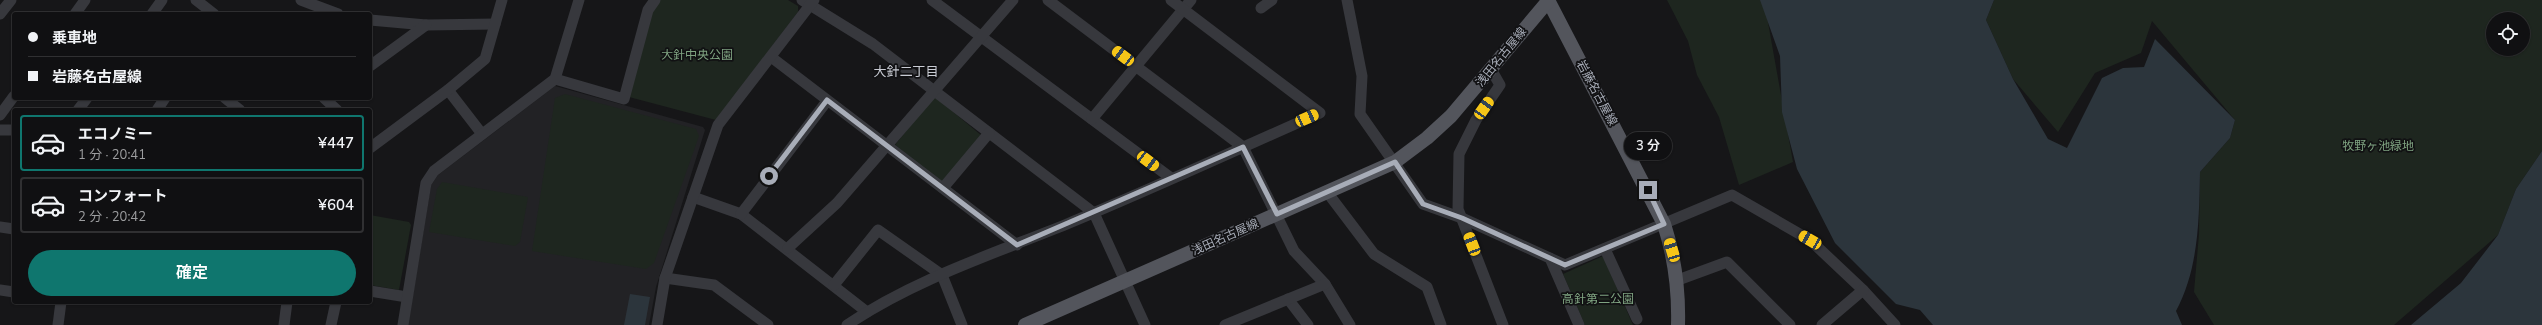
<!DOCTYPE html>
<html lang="ja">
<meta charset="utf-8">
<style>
:root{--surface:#101012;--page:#1e1e20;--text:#f1f3f6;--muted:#9c9d9f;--line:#303032;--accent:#0f766e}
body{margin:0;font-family:"Nunito Sans","Noto Sans JP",sans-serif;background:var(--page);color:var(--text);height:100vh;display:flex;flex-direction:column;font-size:15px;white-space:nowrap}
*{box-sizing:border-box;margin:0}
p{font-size:13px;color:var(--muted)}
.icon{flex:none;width:22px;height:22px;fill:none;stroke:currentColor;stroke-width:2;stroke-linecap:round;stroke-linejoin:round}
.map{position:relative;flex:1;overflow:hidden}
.drawer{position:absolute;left:12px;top:108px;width:360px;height:196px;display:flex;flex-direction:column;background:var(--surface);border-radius:4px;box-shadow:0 1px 3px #0004,0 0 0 1px var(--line)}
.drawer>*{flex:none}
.guide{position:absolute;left:12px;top:12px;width:360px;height:88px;border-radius:4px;box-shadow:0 1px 3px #0004,0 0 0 1px var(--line);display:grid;align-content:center;height:88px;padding:0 16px;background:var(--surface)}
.fabs{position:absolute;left:2486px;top:12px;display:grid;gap:8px}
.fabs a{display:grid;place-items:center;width:44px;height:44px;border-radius:50%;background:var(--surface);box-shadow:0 1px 3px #0004,0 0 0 1px var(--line);font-size:20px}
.end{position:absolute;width:18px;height:18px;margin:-9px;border:5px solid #a8adb8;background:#111;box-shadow:0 0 0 2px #111}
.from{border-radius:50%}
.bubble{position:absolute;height:28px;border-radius:14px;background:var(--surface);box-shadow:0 1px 3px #0004,0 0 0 1px var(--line);font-size:13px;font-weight:600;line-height:28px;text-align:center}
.car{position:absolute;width:12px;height:24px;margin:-12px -6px;border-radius:5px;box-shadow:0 0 3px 1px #0007;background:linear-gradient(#f5c518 24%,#345 0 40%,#f5c518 0 76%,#345 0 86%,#f5c518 0)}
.guide b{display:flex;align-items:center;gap:14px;height:38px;font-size:15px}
.guide b+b{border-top:1px solid var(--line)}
.guide i{width:10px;height:10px;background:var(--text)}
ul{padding:7px 0 0;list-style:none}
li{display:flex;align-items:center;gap:12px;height:56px;margin:0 8px 6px;padding:0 8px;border:2px solid var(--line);border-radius:4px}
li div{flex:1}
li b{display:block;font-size:15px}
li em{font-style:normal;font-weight:600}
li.current{border-color:var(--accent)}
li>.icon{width:36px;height:36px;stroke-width:1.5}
.cta{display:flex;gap:8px;margin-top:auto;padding:8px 16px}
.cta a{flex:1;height:46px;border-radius:24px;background:var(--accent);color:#fff;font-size:16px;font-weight:600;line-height:46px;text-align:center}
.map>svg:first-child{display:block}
</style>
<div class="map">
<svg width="2542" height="325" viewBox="0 0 2542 325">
<rect width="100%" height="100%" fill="#161618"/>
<polygon fill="#222225" points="555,86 703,127 705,130 656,287 649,325 408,325 431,185 438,175"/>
<g fill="#1e261f" fill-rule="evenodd">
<polygon points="660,0 788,0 798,6 798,12 716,120 629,97 652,13"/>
<polygon points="1667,0 1764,0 1793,162 1739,185 1719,117 1697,75 1688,41"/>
<path d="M 1994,0 L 2542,0 L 2542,151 L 2516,189 L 2498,235 L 2394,325 L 2214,325 L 2194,292 L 2199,234 L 2200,172 L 2230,138 L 2235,120 L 2152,21 L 2141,53 L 2095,73 L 2058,132 L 2013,79 L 1986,20 ZM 2493,19 L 2523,19 L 2523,49 L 2493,49 Z"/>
<polygon points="565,94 696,129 699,136 654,263 646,269 532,251 555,98"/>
<polygon points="934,96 982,136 943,184 895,145"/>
<polygon points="442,182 528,197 520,242 515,246 429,232 437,189"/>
<polygon points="370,215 409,222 411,225 399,290 370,285"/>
<polygon points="1603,256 1633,325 1585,325 1563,274"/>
</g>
<g fill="#2c353c">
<path d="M 1760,0 L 1994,0 L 1986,20 L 2013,79 L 2048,139 L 2067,148 L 2102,78 L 2123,68 L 2144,67 L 2155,39 L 2235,120 L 2230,138 L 2200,172 C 2199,219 2199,268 2176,311 L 2182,325 L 1933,325 L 1920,310 L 1896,304 L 1835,243 L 1797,169 L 1782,112 L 1780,56 Z"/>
<polygon points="2542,151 2542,325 2411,325 2461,283 2498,235 2516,189"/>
<polygon points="630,294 650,297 645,325 624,325"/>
</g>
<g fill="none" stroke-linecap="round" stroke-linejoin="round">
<g stroke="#37383d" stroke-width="11">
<polyline points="196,0 214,14"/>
<polyline points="301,0 338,14"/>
<polyline points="802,0 873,44 1094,213 1145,325"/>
<polyline points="932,0 1171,178"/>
<polyline points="1048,0 1243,147 1294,251 1325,284 1350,325"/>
<polyline points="1347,0 1362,76 1360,114 1423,204 1462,218 1565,265 1732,195 1810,240 1863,290 1895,325"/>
<polyline points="1261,8 1272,0"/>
<polyline points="0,14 11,0"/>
<polyline points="75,14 85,0"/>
<polyline points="152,14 162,0"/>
<polyline points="370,20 426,25 495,24"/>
<polyline points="771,57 1017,245"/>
<polyline points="370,66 426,25"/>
<polyline points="1492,71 1500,85 1476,120 1459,154 1458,209 1503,325"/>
<polyline points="555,79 624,99 648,10 655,0"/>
<polyline points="448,90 482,134"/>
<polyline points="225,98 240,110"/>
<polyline points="324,98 337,110"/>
<polyline points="78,110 87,98"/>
<polyline points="157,110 165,98"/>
<polyline points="0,115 14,96"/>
<polyline points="1092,119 1191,0"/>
<polyline points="0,130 14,130"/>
<polyline points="370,148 448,90 485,59 502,0"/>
<polyline points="943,188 989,133"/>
<polyline points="1327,192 1374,254 1427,287 1441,325"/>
<polyline points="693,197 741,214 867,312"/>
<polyline points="741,214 827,101"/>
<polyline points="0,227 14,229"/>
<polyline points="788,248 837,203 1013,0"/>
<polyline points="1605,249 1637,319"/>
<polyline points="1550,258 1579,325"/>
<polyline points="665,278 714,285 768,325"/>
<polyline points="1678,280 1727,262 1790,325"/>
<polyline points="834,285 878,230 942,275 962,325"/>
<polyline points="0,290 14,292"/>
<polyline points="370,291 407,297"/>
<polyline points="1288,299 1308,325"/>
<polyline points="58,325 61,302"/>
<polyline points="284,325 287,302"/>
<polyline points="331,325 336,302"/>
<polyline points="403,325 426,183 434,171 555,79 579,0"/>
<polyline points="657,325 665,278 718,125 814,0"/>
<path d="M 847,325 C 913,280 993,254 1067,224 C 1152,189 1236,150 1320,113 L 1171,0"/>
<polyline points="1225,325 1325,284"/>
<polyline points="1822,325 1863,290"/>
</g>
<g stroke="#53555c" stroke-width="14">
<path d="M 1548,0 L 1664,224 C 1675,258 1679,289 1678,325"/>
<polyline points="1025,325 1395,162 1427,138 1451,116 1549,0"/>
</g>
</g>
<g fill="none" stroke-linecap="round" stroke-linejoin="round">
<polyline stroke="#a8adb8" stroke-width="5" points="769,176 827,100 1017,245 1243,147 1277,214 1395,162 1423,204 1462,218 1565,265 1664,224 1648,190"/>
</g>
<g text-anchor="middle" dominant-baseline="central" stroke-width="3.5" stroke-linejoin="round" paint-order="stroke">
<g font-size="12" fill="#7fa381" stroke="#111113">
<text x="697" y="55">大針中央公園</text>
<text x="2378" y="146">牧野ヶ池緑地</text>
<text x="1598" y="299">高針第二公園</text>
</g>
<g font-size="12" fill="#a8adb8" stroke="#111113">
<text transform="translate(1501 57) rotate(-51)">浅田名古屋線</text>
<text transform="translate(1597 93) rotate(62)">岩藤名古屋線</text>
<text transform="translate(1225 237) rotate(-24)">浅田名古屋線</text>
</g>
<g font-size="13" fill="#c9ccd4" stroke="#111113">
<text x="906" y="72">大針二丁目</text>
</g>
</g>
</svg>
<div class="fabs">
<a><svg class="icon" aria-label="locate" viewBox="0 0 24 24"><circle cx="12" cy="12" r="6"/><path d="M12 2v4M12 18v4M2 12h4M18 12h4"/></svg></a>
</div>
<i class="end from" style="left:769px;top:176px"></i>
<i class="end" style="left:1648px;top:190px"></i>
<div class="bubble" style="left:1624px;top:132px;width:48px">3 分</div>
<i class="car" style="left:1123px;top:56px;rotate:307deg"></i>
<i class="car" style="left:1484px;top:108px;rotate:35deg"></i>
<i class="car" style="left:1307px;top:118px;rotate:66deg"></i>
<i class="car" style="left:1148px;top:161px;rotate:127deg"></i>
<i class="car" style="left:1810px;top:240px;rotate:300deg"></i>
<i class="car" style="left:1472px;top:244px;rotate:339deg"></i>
<i class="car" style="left:1672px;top:250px;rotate:343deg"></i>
<div class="guide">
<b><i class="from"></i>乗車地</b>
<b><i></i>岩藤名古屋線</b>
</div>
<section class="drawer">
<ul>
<li class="current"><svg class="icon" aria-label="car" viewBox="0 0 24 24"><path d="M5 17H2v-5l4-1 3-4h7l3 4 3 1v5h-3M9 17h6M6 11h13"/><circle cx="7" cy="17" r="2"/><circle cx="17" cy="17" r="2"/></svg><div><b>エコノミー</b><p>1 分 · 20:41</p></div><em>¥447</em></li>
<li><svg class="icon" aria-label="car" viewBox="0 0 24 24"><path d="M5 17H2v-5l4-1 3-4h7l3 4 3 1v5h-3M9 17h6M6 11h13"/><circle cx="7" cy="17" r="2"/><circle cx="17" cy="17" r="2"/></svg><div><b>コンフォート</b><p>2 分 · 20:42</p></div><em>¥604</em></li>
</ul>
<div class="cta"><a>確定</a></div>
</section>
</div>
